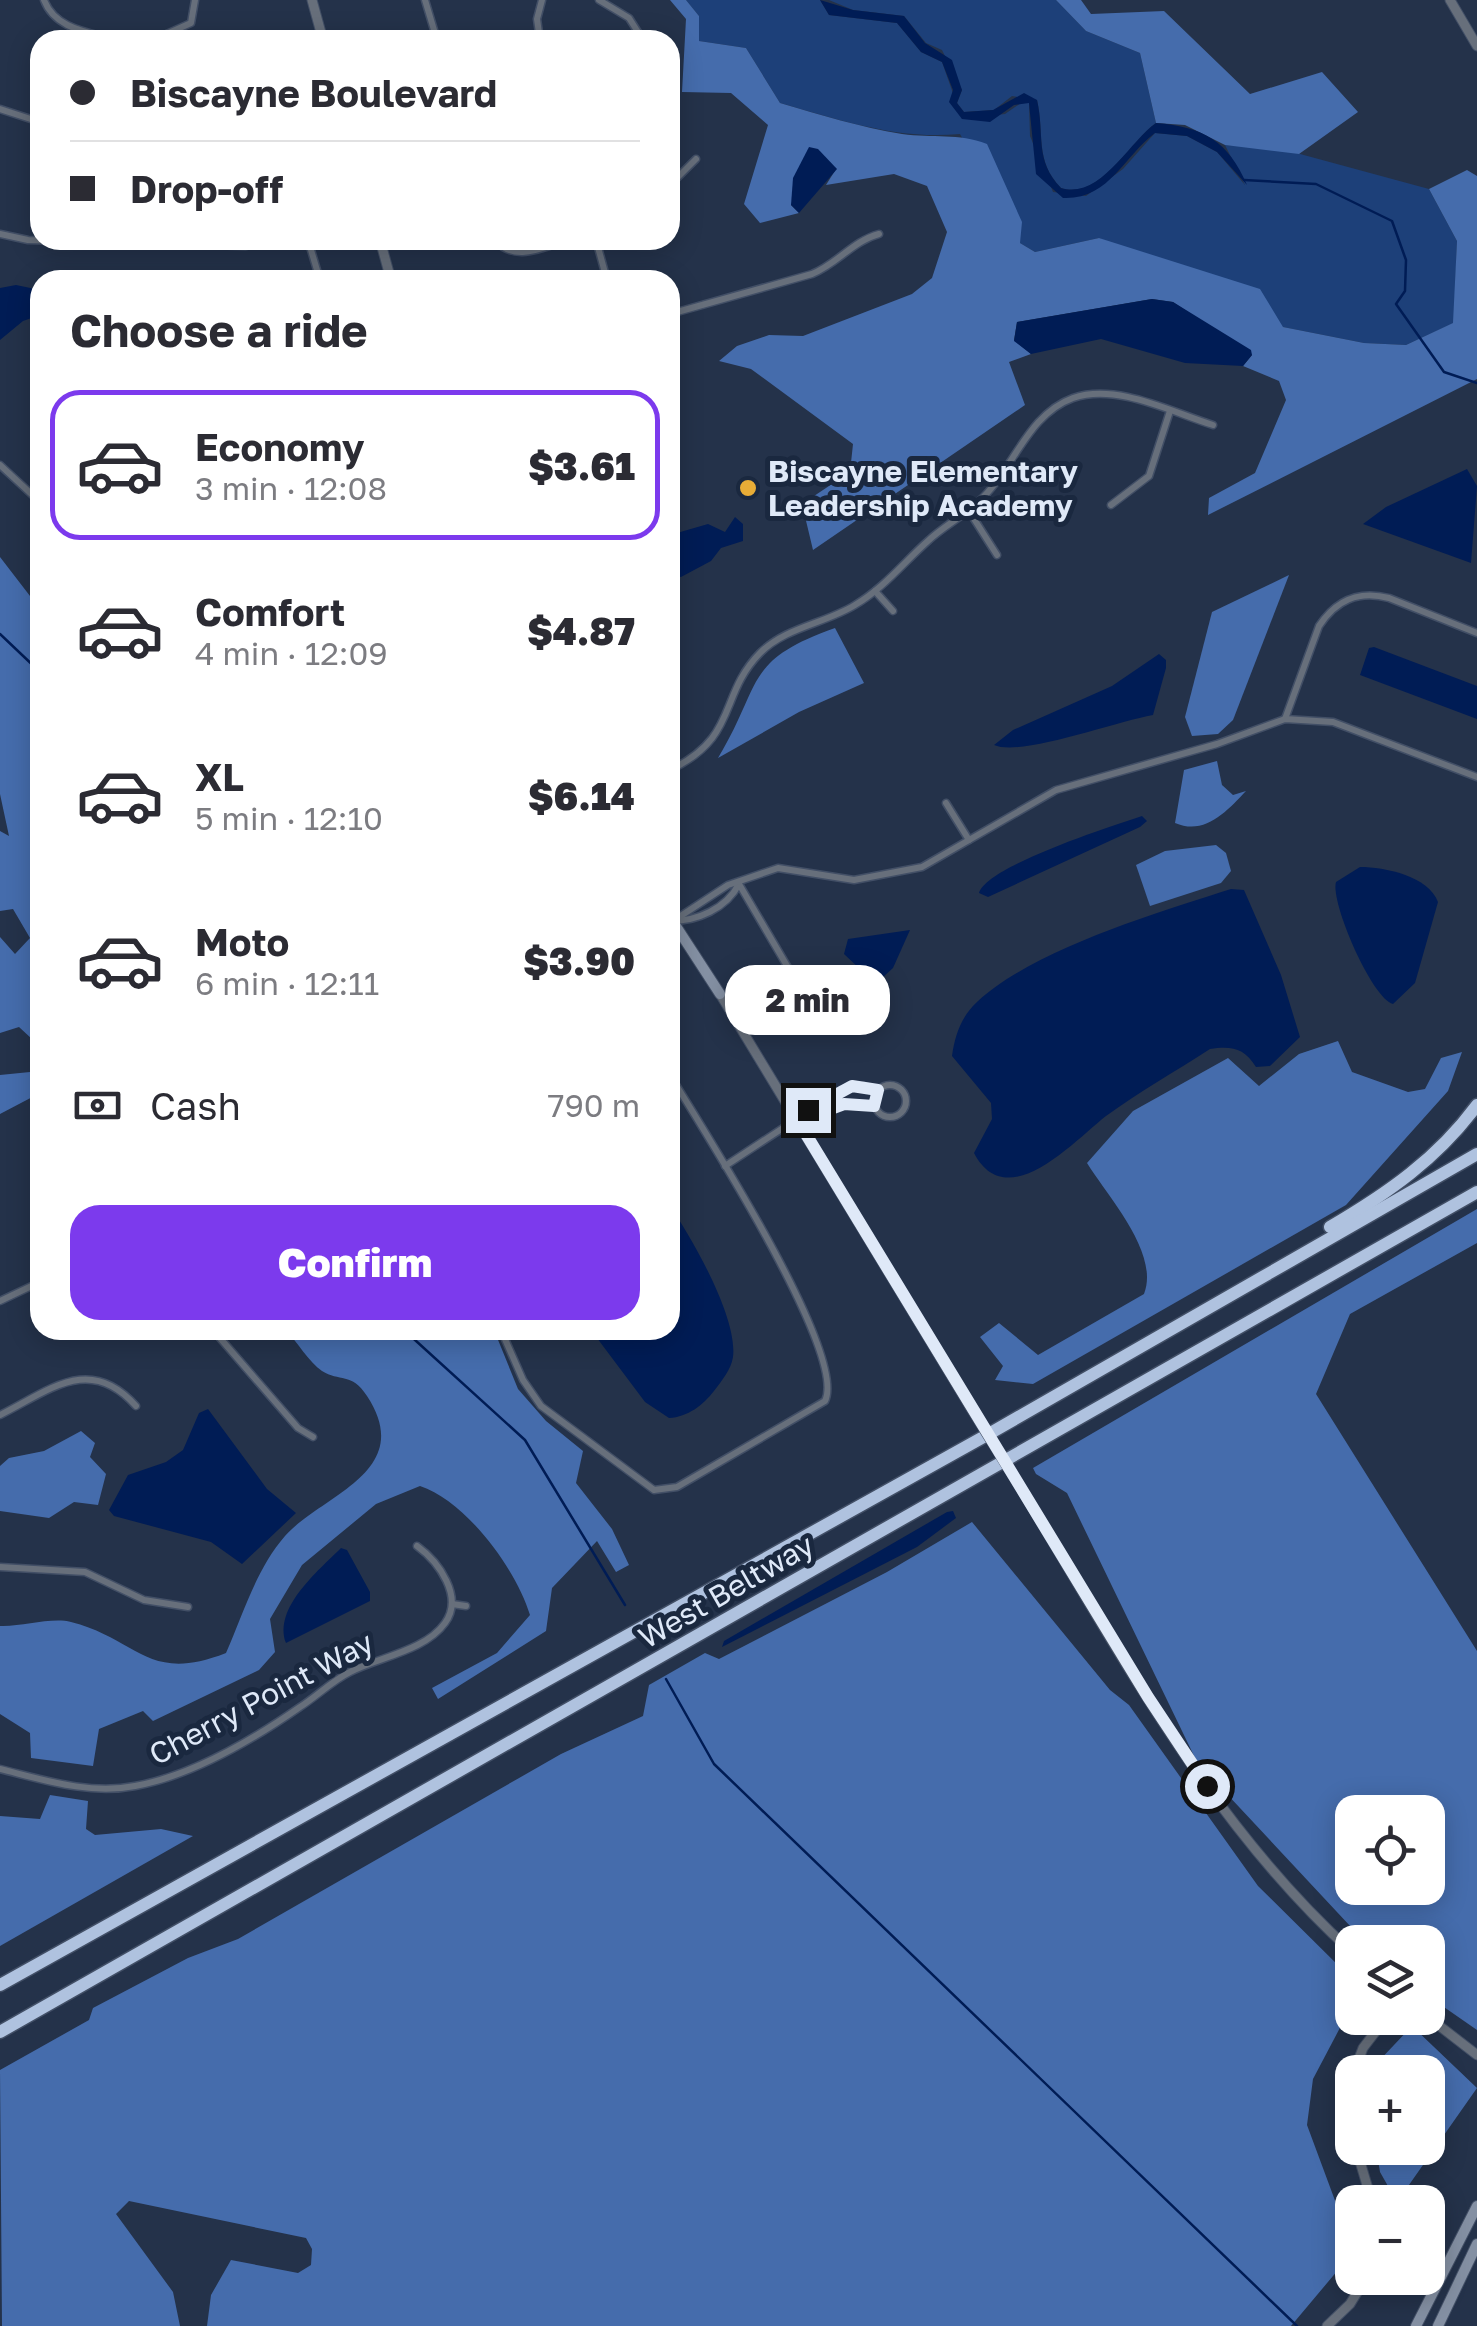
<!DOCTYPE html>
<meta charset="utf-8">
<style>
:root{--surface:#fff;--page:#f2f2f3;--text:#2b2b33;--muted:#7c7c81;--line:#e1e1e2;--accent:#7c3aed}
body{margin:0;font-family:"Golos Text",sans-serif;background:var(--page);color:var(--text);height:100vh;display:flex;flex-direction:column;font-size:38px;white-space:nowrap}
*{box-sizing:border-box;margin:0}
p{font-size:32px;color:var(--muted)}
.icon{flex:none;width:55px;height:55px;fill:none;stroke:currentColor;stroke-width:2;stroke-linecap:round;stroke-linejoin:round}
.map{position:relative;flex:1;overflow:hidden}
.sheet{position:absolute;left:30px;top:270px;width:650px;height:1070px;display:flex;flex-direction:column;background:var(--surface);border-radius:30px;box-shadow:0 5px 25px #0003}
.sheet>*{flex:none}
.banner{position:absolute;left:30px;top:30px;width:650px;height:220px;border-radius:30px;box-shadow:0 5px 25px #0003;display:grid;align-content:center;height:220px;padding:0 40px;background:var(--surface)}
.buttons{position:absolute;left:1335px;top:1795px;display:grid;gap:20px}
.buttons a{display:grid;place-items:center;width:110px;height:110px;border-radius:20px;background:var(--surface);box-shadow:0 5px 25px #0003;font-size:50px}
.end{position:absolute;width:45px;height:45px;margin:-22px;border:12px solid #dfe9f8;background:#111;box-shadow:0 0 0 5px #111}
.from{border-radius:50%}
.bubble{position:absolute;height:70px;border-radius:30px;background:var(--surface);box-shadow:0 5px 25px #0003;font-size:32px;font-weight:800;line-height:70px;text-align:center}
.banner b{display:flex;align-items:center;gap:35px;height:95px;font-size:38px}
.banner b+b{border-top:2px solid var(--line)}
.banner i{width:25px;height:25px;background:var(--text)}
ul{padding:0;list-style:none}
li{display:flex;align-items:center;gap:30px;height:150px;margin:0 20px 15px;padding:0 20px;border:5px solid transparent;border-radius:30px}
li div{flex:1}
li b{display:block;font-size:38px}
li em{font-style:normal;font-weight:800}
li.active{border-color:var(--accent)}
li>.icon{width:90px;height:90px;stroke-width:1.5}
h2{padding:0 40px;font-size:45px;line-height:120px}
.pay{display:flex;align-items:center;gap:25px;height:110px;padding:0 40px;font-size:38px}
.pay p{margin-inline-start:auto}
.cta{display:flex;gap:20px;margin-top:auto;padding:20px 40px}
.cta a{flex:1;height:115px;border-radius:30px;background:var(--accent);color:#fff;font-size:40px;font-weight:800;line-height:115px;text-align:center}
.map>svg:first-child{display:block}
</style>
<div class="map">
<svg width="1477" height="2326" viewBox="0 0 1477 2326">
<rect width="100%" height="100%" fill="#24324a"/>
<g fill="#1d4079">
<path d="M 686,0 L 820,0 L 829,15 L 897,23 L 921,52 L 942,62 L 962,119 L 1005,114 L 1024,101 L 1029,103 L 1030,136 L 1053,192 L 1086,196 L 1123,169 L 1155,133 L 1187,136 L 1217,152 L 1245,185 L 1225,145 L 1278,148 L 1429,189 L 1457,241 L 1454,323 L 1406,345 L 1364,343 L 1283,327 L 1099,238 L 1035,252 L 1020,243 L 960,134 C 897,140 840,120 780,103 L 746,48 L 699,41 L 699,16 Z"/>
<path d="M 829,0 L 1056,0 L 1086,31 L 1140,53 L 1156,123 C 1129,142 1100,201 1061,188 C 1034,160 1045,134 1037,100 L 1012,96 L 994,110 L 964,112 L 957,103 L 962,90 L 942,50 L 926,43 L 904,16 L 853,10 Z"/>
</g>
<g fill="#456cac" fill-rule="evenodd">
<path d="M 670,0 L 686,0 L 699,16 L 699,41 L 746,48 L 780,103 C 821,115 860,127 902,134 C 933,138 958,133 987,144 L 1022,222 L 1020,243 L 1035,252 L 1099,238 L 1260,289 L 1283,327 L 1364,343 L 1406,345 L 1453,323 L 1457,241 L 1429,189 L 1467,170 L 1477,176 L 1477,379 L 1208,515 L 1209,498 L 1255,473 L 1286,400 L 1279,381 L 1243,366 L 1252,355 L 1173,302 L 1152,299 L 1017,322 L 1014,340 L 1031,354 L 1009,362 L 1025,405 L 813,550 L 802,504 L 850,472 L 853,444 L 751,369 L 719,361 L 737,346 L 769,335 L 803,336 L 912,294 L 932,278 L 947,232 L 927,186 L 894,174 L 826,185 L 836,169 L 791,205 L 799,213 L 760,223 L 744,204 L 768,125 L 731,93 L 682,92 L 686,19 Z"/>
<polygon points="1056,0 1081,0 1091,14 1164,11 1250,94 1322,72 1358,112 1299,154 1225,145 1185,125 1156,123 1140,53 1086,31"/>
<polygon points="0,557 40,609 40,1093 0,1114 0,1075 30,1072 37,1059 32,1039 19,1027 0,1033 0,937 15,954 30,938 13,909 0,911 0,831 9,836 0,794"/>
<polygon points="1289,575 1233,720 1218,734 1192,736 1185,717 1212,612"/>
<path d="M 835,628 L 864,683 L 799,712 L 718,758 C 763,684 742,661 835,628 Z"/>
<path d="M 1217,761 L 1222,785 L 1233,795 L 1246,791 C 1227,811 1205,836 1175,823 L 1184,770 Z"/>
<polygon points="1216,845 1226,853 1231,871 1221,883 1150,906 1136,865 1165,851"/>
<path d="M 1338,1041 L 1352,1072 L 1408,1092 L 1425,1089 L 1441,1058 L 1462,1052 L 1448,1091 L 1346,1205 L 1033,1384 L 995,1380 L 1003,1366 L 980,1337 L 999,1323 L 1038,1355 L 1144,1294 C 1160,1253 1108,1197 1087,1163 L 1133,1111 L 1228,1058 L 1259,1086 L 1299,1054 Z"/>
<path d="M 1477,1209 L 1477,1243 L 1350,1314 L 1316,1394 L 1477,1651 L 1477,2030 L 1428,1996 L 1428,1942 L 1365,1942 L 1197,1762 L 1067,1493 L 1036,1474 L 1033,1468 ZM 1352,1812 L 1428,1812 L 1428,1888 L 1352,1888 Z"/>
<path d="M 286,1330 L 494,1330 L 518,1389 L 546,1421 L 583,1451 L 576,1483 L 612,1529 L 629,1565 L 616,1572 L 597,1541 L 552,1588 L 546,1631 L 438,1699 L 432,1688 L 497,1653 L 530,1615 C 516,1569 466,1501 420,1486 L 376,1504 L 302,1565 L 270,1619 L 275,1652 L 259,1670 L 153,1721 L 143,1711 L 99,1729 L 93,1766 L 31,1758 L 30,1733 L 0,1714 L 0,1626 C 22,1627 51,1617 71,1622 C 138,1639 147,1684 226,1653 C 243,1615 256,1569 285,1536 C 321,1495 417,1472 367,1396 C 352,1372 339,1382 322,1371 C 309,1362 297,1342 286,1330 Z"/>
<polygon points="81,1431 95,1443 90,1457 106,1474 98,1505 74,1502 49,1518 0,1511 0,1466 9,1458 44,1451"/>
<polygon points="972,1522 1110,1690 1129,1705 1258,1886 1352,1979 1352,2005 1313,2079 1307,2125 1340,2214 1338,2270 1291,2326 207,2326 211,2295 231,2260 298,2273 311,2265 312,2249 306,2238 129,2201 116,2214 173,2292 180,2326 2,2326 0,2070 89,2020 93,2008 188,1958 238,1939 561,1754 643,1716 649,1685 705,1653 719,1659 887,1572"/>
<polygon points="50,1795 88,1801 86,1829 95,1835 161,1829 193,1836 0,1946 0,1816 40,1819"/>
<polygon points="1412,2026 1477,2088 1397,2202 1380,2172 1376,2148 1428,2148 1428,2072 1374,2072 1376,2064"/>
</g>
<g fill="#001c55">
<path d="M 820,0 L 853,10 L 904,16 L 925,43 L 952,60 L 962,90 L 957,103 L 964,112 L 993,110 L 1024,93 L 1037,100 C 1045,135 1034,160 1061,188 C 1100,200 1129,142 1156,123 C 1204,127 1228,141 1247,185 L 1217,152 L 1187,136 L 1155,133 C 1124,156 1109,200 1063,198 L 1036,174 L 1029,103 L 1014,105 L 990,122 L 962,119 L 949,102 L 953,90 L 942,62 L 921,52 L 897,23 L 829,15 Z"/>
<polygon points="809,147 818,149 837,169 799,213 791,205 793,178"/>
<polygon points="16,285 40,290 40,315 23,321 0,340 0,288"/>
<polygon points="1152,299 1173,302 1251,350 1252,355 1243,366 1185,363 1101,339 1031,354 1014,341 1017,322"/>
<polygon points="1467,469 1477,486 1471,563 1363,524 1386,507"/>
<polygon points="735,517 743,524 743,541 721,548 711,561 681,577 672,575 670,535 708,524 725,532"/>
<polygon points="1374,647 1477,686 1477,719 1360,675 1369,648"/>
<path d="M 1159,654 L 1166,660 L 1166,668 L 1153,715 C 1114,722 1020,757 994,745 L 1013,730 L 1112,686 Z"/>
<path d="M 1142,816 L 1147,821 L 1140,827 L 988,897 L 979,893 C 987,866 1112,826 1142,816 Z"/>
<path d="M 1360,867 C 1385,867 1428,876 1438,902 L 1415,983 L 1393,1004 C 1372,999 1330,902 1336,882 Z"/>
<path d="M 1231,889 L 1244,890 L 1281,975 L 1300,1037 L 1270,1066 L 1256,1067 C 1244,1048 1232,1046 1210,1049 C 1176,1071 1139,1092 1106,1116 C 1074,1141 1007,1216 974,1153 L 992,1119 L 991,1103 L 952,1056 C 955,1035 961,1017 977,1002 C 1032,950 1159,912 1231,889 Z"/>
<polygon points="910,930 893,968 882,978 862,971 844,954 848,939"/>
<path d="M 670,1206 C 692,1238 738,1318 733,1357 C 731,1370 722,1380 714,1391 C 703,1405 688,1417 669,1418 L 645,1402 L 591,1330 L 670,1330 Z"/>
<polygon points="208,1409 267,1489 296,1513 242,1564 211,1542 114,1516 109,1510 128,1475 166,1462 183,1450 199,1413"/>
<polygon points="947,1512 953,1511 956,1518 917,1547 722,1647 724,1641"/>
<path d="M 341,1548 L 347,1550 L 370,1592 L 370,1601 L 286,1643 C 273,1608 318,1571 341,1548 Z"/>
</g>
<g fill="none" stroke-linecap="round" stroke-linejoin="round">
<g stroke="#001c55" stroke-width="2.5">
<polyline points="1244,180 1316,184 1392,221 1406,260 1405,291 1396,304 1444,372 1477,383"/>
<polyline points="0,634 40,672"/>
<polyline points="404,1330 525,1440 625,1605"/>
<polyline points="666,1679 714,1764 1297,2326"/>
</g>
<defs>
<g id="minor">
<path d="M 44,0 C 55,29 88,32 116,40"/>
<polyline points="425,0 437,40"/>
<polyline points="599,0 629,18 643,40"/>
<polyline points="153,40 191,23 195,0"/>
<polyline points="540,40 537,19 542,0"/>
<polyline points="0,109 40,122"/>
<polyline points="670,185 696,159"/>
<polyline points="0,234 28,240 245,246 284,240"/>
<polyline points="308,240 320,280"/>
<path d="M 495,240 C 515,263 543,247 568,240"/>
<polyline points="596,240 607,280"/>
<path d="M 670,314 L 812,274 C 837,264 853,241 879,234"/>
<polyline points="0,465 40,502"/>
<polyline points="1111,505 1149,476 1170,411"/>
<polyline points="969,511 997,555"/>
<polyline points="875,591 893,611"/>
<path d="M 1285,719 L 1319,626 C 1336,600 1358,590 1389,598 L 1477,633"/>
<path d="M 670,770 C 739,737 718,696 760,653 C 786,627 824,624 855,605 C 884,588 904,562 929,540 C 944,526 962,517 977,503 C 1013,472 1026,415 1073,398 C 1117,383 1171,412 1213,425"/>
<polyline points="946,803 969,840"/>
<polyline points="739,884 810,1005 833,1026"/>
<path d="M 671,921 C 697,921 726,909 739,884"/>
<polyline points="673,921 728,885 778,868 854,880 922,867 1056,790 1217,744 1285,719 1333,722 1477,777"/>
<circle cx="890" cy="1101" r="16"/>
<polyline points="799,1120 844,1104 875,1106"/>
<polyline points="725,1166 841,1090 864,1086 878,1091"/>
<polyline points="0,1301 40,1282"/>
<polyline points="213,1330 298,1428 313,1437"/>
<path d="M 501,1330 L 523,1380 L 541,1406 L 654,1490 L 677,1487 L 825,1401 C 848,1354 701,1126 670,1075"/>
<path d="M 0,1415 C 50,1390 90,1354 136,1406"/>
<polyline points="0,1567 85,1572 144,1600 188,1607"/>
<polyline points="452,1604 466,1606"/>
<path d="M 0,1769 C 44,1780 90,1795 135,1786 C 191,1776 254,1739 300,1707 C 317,1696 332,1681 350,1672 C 379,1657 425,1651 445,1623 C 464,1597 439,1562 417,1546"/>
</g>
<g id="tertiary">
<polyline points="312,0 323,40"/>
<polyline points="1450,0 1477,46"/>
<polyline points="380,240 391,280"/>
<polyline points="720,994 969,1405"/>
<path d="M 1020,1487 C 1118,1649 1210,1824 1352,1952"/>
<polyline points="1428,2017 1477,2055"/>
<polyline points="1354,2072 1363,2048 1386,2018"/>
<polyline points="1352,2078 1348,2114 1352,2133"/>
<polyline points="1356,2148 1372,2202"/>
<polyline points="1327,2326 1350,2304 1366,2278"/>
</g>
<g id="secondary">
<polyline points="670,917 720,994"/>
<polyline points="1416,2326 1477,2206"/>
<polyline points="1438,2326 1477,2244"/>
</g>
<g id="motorway">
<path d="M 1330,1227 C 1388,1193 1437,1159 1477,1105"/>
<polyline points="0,1985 987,1435 1477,1154"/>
<polyline points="0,2032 1477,1192"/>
</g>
</defs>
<use href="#minor" stroke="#424f66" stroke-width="9"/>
<use href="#tertiary" stroke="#424f66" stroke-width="11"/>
<use href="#secondary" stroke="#424f66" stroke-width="12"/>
<use href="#motorway" stroke="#424f66" stroke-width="15"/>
<use href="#minor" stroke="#676f7b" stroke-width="6"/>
<use href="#tertiary" stroke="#676f7b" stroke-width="9"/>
<use href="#secondary" stroke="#8490a3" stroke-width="10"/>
<use href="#motorway" stroke="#afc2df" stroke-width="12"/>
<defs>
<polyline id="tertiary-bridge" points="969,1405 1020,1487"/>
</defs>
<use href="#tertiary-bridge" stroke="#424f66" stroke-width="11" stroke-linecap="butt"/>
<use href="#tertiary-bridge" stroke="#676f7b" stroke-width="9"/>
</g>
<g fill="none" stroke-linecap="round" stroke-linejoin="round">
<polyline stroke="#dfe9f8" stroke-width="12" points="808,1110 852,1086 878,1090 874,1106 844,1104 798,1121 1148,1697 1207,1786"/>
</g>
<circle fill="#e7ac37" stroke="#1a283f" stroke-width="4" cx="748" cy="488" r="10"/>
<g text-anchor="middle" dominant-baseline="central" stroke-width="10" stroke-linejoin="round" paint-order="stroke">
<g font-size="30" font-weight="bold" fill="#dfe9f8" stroke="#1a283f" text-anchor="start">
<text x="768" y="471">Biscayne Elementary<tspan x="768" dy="34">Leadership Academy</tspan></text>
</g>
<g font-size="30" fill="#dfe9f8" stroke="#1a283f">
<text transform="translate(726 1591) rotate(-30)">West Beltway</text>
<text transform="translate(261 1698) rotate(-28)">Cherry Point Way</text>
</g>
</g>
</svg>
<div class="buttons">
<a><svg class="icon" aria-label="locate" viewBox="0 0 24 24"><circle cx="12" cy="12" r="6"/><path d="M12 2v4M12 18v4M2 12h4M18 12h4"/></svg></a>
<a><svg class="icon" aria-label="layers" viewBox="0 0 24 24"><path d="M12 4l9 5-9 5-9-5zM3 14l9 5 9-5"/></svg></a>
<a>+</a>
<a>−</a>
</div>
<i class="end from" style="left:1207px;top:1786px"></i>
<i class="end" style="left:808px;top:1110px"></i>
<div class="bubble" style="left:725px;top:965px;width:165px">2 min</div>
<div class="banner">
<b><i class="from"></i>Biscayne Boulevard</b>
<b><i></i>Drop-off</b>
</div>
<section class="sheet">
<h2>Choose a ride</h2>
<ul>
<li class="active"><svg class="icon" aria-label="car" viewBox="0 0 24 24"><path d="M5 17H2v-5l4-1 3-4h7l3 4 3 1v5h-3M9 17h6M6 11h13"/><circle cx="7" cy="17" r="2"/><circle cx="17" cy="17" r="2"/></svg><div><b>Economy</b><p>3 min · 12:08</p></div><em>$3.61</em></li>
<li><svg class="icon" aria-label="car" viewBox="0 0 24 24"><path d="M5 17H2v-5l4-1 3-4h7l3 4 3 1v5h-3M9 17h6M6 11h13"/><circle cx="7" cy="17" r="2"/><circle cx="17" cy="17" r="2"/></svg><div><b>Comfort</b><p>4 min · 12:09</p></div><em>$4.87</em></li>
<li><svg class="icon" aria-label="car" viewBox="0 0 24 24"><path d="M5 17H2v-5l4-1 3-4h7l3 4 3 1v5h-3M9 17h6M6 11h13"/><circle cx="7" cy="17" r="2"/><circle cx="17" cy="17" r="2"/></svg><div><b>XL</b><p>5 min · 12:10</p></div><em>$6.14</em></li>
<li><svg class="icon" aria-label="car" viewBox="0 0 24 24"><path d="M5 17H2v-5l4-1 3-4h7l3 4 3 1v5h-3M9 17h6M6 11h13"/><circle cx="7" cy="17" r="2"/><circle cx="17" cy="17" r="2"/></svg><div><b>Moto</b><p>6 min · 12:11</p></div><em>$3.90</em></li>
</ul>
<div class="pay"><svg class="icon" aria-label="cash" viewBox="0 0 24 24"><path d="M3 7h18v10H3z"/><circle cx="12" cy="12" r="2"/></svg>Cash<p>790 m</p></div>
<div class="cta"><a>Confirm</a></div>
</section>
</div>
